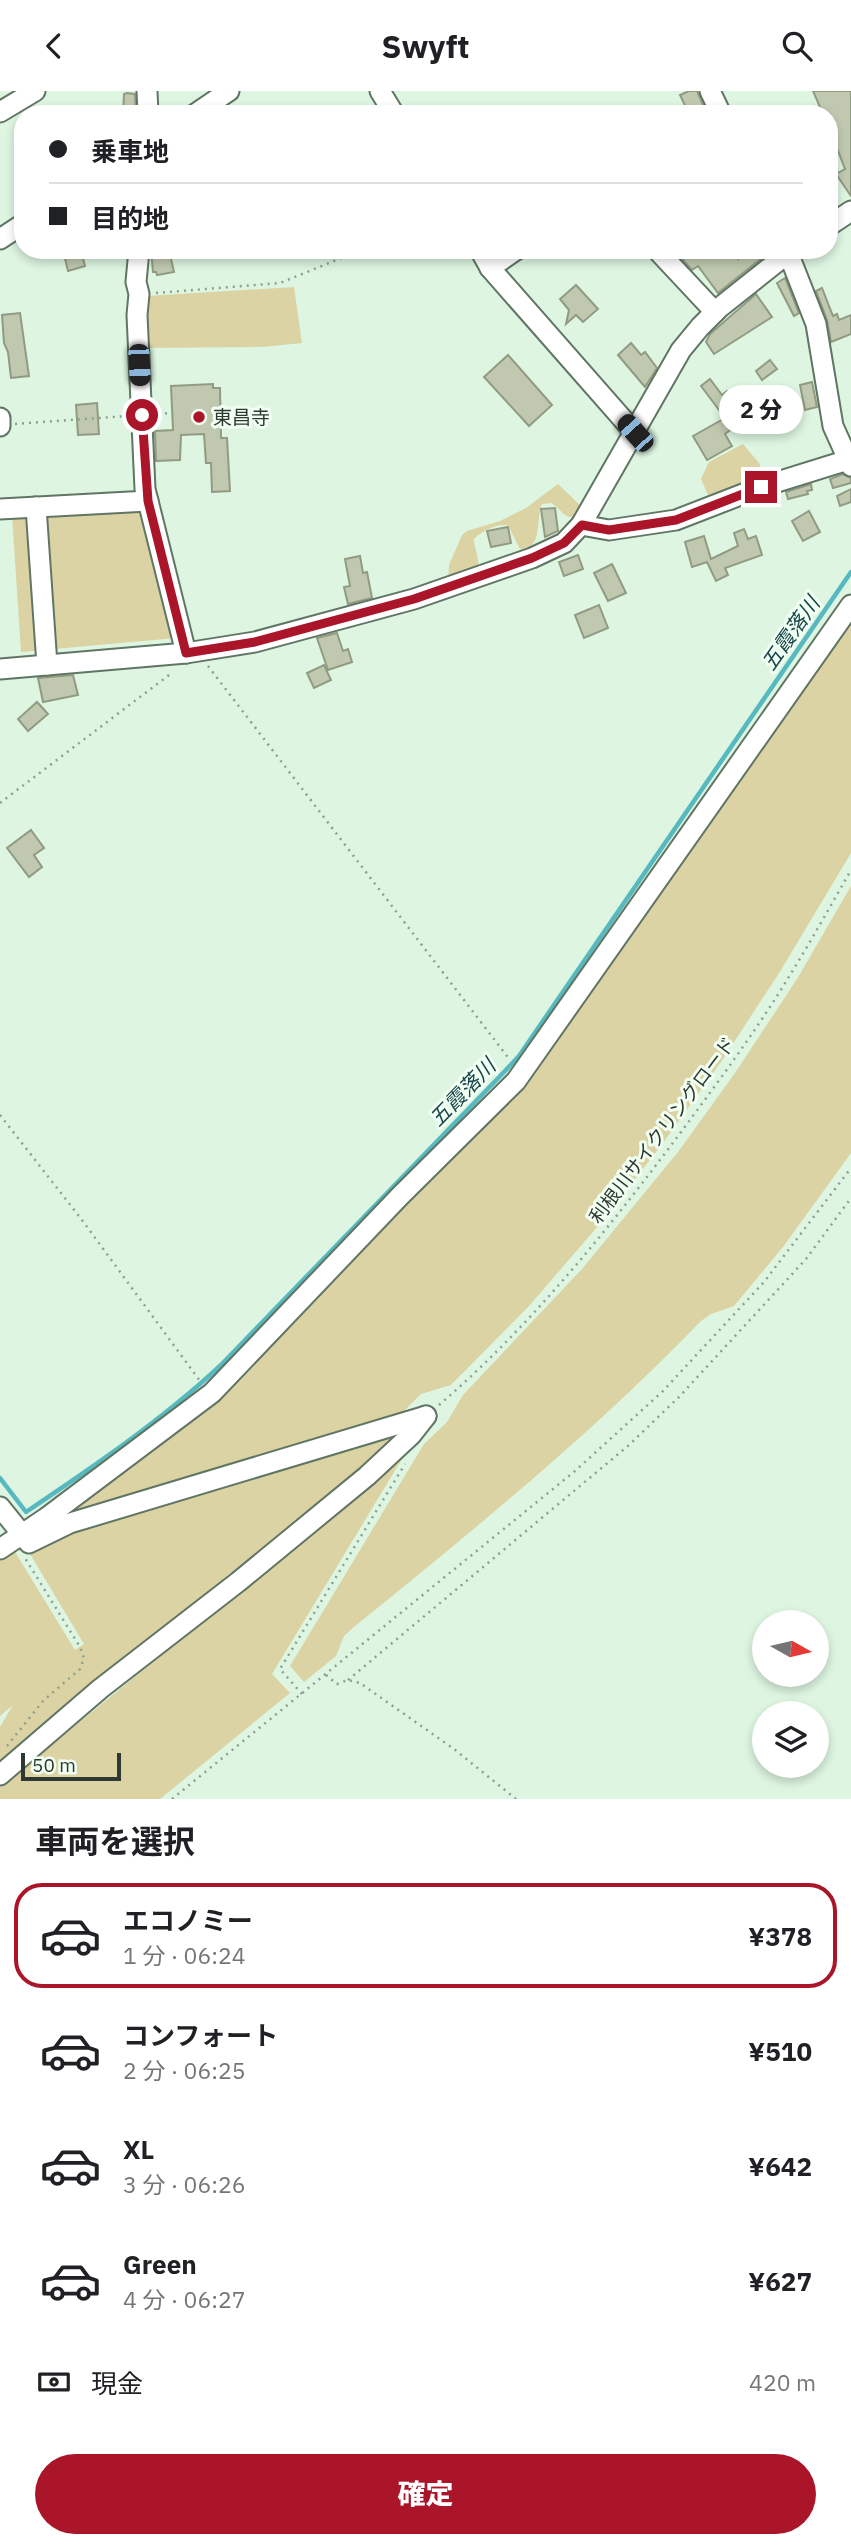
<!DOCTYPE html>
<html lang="ja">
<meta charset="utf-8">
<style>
:root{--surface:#fff;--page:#f2f2f2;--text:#202124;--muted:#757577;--line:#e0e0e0;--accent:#aa1529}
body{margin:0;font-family:"IBM Plex Sans","Noto Sans JP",sans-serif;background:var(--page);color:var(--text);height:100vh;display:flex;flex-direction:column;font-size:26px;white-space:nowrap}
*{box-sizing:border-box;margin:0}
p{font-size:23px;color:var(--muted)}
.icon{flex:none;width:38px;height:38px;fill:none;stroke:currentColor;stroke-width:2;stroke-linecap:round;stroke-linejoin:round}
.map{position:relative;height:1708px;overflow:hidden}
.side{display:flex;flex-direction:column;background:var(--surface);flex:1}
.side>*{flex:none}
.guide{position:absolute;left:14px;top:14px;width:824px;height:154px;border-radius:28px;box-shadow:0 4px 10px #0003;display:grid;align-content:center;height:154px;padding:0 35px;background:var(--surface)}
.needle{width:46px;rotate:98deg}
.fabs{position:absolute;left:752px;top:1519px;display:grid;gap:14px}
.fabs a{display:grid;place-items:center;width:77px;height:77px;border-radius:50%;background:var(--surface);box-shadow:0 4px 10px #0003;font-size:35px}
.scale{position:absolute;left:21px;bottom:18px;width:100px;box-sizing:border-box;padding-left:7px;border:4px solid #2f3831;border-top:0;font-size:19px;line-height:24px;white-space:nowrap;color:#2f3831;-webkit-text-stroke:5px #f1fff3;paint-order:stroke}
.end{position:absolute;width:32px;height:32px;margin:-16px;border:9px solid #aa1529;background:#fff;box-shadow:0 0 0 4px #fff}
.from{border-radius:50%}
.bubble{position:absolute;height:49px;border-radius:24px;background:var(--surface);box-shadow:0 4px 10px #0003;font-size:23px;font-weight:800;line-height:49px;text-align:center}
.car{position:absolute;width:21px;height:42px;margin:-21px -10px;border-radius:9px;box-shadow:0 0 5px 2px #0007;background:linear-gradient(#222 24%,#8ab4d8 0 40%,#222 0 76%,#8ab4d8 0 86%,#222 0)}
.guide b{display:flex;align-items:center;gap:24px;height:66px;font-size:26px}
.guide b+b{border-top:2px solid var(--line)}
.guide i{width:18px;height:18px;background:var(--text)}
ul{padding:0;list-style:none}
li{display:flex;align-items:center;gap:21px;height:105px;margin:0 14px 10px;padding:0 21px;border:4px solid transparent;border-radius:28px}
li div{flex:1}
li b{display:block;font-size:26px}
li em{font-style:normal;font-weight:800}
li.selected{border-color:var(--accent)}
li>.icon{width:63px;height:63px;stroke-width:1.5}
h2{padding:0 35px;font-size:32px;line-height:84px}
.pay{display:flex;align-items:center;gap:18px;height:77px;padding:0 35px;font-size:26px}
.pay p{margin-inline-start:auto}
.primary-button{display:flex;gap:14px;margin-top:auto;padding:14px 35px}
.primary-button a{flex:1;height:80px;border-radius:42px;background:var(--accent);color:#fff;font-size:28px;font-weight:800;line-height:80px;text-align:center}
header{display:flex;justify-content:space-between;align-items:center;height:91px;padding:0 35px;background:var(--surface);font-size:32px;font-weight:800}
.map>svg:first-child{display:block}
</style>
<header><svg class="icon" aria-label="back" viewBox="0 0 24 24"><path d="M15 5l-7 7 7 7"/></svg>Swyft<svg class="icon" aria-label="search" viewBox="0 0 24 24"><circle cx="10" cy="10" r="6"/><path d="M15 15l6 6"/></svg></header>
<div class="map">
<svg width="851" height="1708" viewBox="0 0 851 1708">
<rect width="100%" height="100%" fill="#ddf5e1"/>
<g fill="#dbd3a3">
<polygon points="294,196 302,252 262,256 141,257 147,205"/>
<polygon points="743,353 759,372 766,388 711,411 701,388 709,371"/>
<path d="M 558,393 L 584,418 L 579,426 C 563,429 563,419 551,412 L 542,413 C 535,428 544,458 520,458 L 508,434 C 495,433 483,439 474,448 C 474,456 480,470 478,476 L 448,490 L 449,474 L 462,444 L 467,440 L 500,430 L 526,417 Z"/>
<polygon points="141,414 176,547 21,561 12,424"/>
<polygon points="851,522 851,762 781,879 721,971 663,1052 605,1127 529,1215 451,1294 421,1303 400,1324 81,1423 76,1416 220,1305 523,993"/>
<path d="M 851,795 L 851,1062 L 783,1156 L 734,1215 L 711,1223 L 701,1230 C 594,1341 475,1438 355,1535 L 344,1545 L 336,1565 L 304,1591 L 290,1575 L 424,1353 L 447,1331 L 463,1304 L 582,1178 L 678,1061 L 735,982 L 797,888 Z"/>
<polygon points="401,1341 344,1394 239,1475 0,1673 0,1636 13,1614 0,1625 0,1464 12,1456 75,1559 84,1553 30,1463 54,1445"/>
<polygon points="411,1353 272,1583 290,1602 160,1708 0,1708 0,1696 224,1513"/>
</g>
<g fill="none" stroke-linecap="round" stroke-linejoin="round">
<path stroke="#56b9c0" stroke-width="4.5" d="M 0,1387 L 26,1421 C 93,1376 161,1330 221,1274 L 505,980 L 519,965 L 851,481"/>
</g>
<g fill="#c0c9b0" stroke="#919b82" stroke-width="2">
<polygon points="689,0 697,0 705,18 702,19 704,23 689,23 680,4"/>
<polygon points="813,0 851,0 851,105 836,83 845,78 830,39 830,23 823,23"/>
<polygon points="127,2 135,3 136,23 123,23 124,3"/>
<polygon points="63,159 81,159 85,175 68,180"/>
<polygon points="151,159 169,159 174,181 157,184 156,181 153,181"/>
<polygon points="674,159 732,159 738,168 749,159 772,159 718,202 698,175 692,179"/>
<polygon points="785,187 799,222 794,225 777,192"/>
<polygon points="576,194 598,218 583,231 576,224 566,233 569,219 560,208"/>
<polygon points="822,197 833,225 837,223 839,229 851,224 851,243 831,251 827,229 816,200"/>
<polygon points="756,203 772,226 714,263 706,251 710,243"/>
<polygon points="20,222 29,285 11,287 8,261 4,252 2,224"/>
<polygon points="631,252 641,264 645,261 657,277 645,296 618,264"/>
<polygon points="508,264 552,314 529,335 484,286"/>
<polygon points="770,269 777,278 762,289 756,280"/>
<polygon points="710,288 722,304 727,300 737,311 734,314 744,329 725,343 732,355 707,369 693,345 725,327 701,295"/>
<polygon points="812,291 817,316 805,319 800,294"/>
<polygon points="213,293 213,297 220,297 221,347 227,347 230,400 212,401 211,372 206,372 204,343 181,344 180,369 156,370 155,340 173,339 171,295"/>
<polygon points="97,312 99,343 78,344 76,314"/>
<polygon points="843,383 851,387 851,392 833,397 830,388"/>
<polygon points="811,393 812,399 807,400 808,403 788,408 786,401"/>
<polygon points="851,398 851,411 840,415 837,405"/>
<polygon points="555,417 558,440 545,446 541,418"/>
<polygon points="809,420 820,441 803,450 792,430"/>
<polygon points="508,436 511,452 491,456 487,440"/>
<polygon points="744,438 748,448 756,445 762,464 725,477 728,484 716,490 707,471 692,476 685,451 704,445 711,468 738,455 734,442"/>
<polygon points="578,464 583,478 564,485 559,471"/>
<polygon points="360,465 363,482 367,481 372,507 348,513 344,496 350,495 345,468"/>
<polygon points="612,473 626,502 608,510 594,482"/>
<polygon points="599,514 608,537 584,547 575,524"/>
<polygon points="337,542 343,560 348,558 352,571 328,579 317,547"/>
<polygon points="324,574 331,589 314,597 307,582"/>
<polygon points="73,584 78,604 43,611 38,587"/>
<polygon points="37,611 48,623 28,640 18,628"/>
<polygon points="31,739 44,757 34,764 42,776 29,786 7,757"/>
</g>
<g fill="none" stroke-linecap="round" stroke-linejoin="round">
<defs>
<g id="minor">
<polyline points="147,0 148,23"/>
<polyline points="380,0 394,23"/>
<polyline points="710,0 721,23"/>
<polyline points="0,21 35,0"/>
<polyline points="195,23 229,0"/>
<polyline points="830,134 851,120"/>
<polyline points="0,148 23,133"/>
<polyline points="139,159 136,191 139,203 137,224 145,398 186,562"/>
<polyline points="480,159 490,177 635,342"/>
<polyline points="657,159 715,221"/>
<polyline points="787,159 816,233 833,335 851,375"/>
<polyline points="490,177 516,159"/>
<polyline points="0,327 0,335"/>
<polyline points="36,416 47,574"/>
<polyline points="0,418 148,410"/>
<polyline points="581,434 609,439 676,429 761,396 851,368"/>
<polyline points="0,578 186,562 255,551 414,508 532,467 564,452 581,434 681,259 700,236 719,217 792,159"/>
<polyline points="0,1416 29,1452 70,1432 426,1325"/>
<polyline points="0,1458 46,1427 212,1302 400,1105 516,990 851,514"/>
<polyline points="0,1684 100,1598 238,1491 367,1385 411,1344 426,1325"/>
</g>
</defs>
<use href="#minor" stroke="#607564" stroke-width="23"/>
<g stroke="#8d9f90" stroke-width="2.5" stroke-dasharray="2 5" stroke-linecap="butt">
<polyline points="156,202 280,192 361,159"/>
<polyline points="158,323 172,322"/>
<polyline points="15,333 127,325"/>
<polyline points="208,575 510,969"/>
<polyline points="0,712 173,581"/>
<polyline points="0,1024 82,1129 200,1290"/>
<path d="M 439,1314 C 532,1234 611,1135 684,1037 C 721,987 758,937 790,884 C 811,850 831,814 851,779"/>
<polyline points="326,1584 337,1593 348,1589 360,1592 454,1658 516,1708"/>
<polyline points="348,1589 629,1354 679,1306 806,1168 851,1107"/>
<polyline points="302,1603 280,1578 405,1373"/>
<polyline points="7,1655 43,1610 80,1578 84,1567 80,1556 25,1467"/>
<polyline points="172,1708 575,1380 663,1300 764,1191 851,1077"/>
</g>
<use href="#minor" stroke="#fff" stroke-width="19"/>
</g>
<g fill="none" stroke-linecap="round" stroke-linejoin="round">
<polyline stroke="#aa1529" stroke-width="9" points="142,324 148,410 186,562 255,551 414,508 532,467 564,452 582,434 609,439 676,429 761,396"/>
</g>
<circle fill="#aa1529" stroke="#f1fff3" stroke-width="2.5" cx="199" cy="326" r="7"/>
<g text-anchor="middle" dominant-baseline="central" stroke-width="6" stroke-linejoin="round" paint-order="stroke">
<g font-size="19" fill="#2f3831" stroke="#f1fff3" text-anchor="start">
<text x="213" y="326">東昌寺</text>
</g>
<g font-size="19" fill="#2f3831" stroke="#f1fff3">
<text transform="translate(662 1039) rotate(-53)">利根川サイクリングロード</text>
</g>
<g font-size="21" font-style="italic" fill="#1a474a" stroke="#f1fff3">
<text transform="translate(790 542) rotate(-55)">五霞落川</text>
<text transform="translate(462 1001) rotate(-46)">五霞落川</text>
</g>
</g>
</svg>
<div class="fabs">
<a><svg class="needle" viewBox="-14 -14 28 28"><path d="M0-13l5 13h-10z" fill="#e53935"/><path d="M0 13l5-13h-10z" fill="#757577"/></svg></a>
<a><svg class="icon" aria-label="layers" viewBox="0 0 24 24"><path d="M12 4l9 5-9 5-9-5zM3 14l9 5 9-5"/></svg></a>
</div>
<div class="scale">50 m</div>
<i class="end from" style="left:142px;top:324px"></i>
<i class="end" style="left:761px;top:396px"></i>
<div class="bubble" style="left:719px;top:294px;width:84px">2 分</div>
<i class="car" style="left:139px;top:274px;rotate:177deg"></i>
<i class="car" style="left:635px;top:342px;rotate:318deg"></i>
<div class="guide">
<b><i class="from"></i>乗車地</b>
<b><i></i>目的地</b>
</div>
</div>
<section class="side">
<h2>車両を選択</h2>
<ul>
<li class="selected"><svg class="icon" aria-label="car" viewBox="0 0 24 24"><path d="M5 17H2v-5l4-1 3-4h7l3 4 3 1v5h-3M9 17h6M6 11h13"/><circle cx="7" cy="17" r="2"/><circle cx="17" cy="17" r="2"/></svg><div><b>エコノミー</b><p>1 分 · 06:24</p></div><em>¥378</em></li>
<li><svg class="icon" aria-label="car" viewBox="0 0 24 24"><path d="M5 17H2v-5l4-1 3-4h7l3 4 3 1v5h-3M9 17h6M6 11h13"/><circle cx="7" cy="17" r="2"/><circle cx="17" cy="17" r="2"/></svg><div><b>コンフォート</b><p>2 分 · 06:25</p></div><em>¥510</em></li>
<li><svg class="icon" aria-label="car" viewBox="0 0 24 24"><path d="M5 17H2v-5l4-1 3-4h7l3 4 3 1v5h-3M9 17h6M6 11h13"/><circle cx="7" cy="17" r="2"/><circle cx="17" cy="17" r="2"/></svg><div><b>XL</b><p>3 分 · 06:26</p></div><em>¥642</em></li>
<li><svg class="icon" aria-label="car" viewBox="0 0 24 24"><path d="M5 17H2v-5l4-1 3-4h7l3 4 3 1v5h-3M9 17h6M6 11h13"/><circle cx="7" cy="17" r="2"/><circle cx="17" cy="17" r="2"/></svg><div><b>Green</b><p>4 分 · 06:27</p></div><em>¥627</em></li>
</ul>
<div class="pay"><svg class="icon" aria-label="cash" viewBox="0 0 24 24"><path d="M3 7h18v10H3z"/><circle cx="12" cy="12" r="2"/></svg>現金<p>420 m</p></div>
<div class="primary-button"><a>確定</a></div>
</section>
